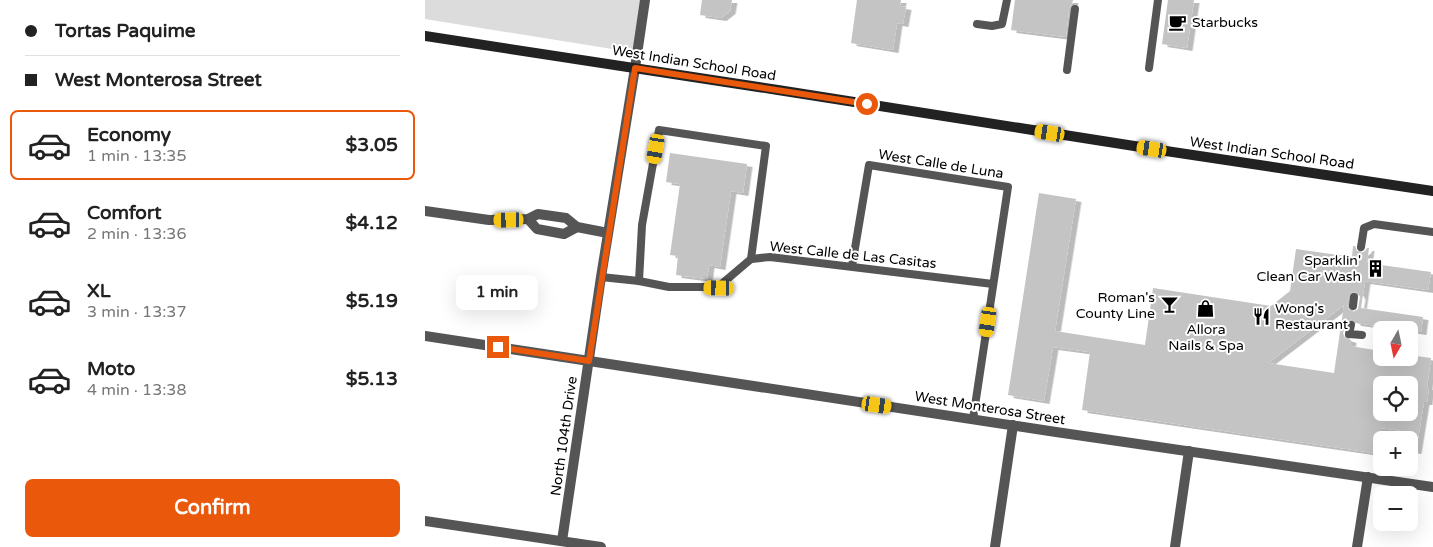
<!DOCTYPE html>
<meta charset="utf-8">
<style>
:root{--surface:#fff;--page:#f6f6f6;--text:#222;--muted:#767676;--line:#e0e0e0;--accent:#ea580c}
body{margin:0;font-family:"Varela Round",sans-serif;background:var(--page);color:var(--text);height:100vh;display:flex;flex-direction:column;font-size:19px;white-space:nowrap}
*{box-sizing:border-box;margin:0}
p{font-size:16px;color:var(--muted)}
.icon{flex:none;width:28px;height:28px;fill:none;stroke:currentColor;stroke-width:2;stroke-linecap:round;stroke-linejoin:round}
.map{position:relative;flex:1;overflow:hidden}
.details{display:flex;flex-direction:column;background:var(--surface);width:425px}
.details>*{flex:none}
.guide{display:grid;align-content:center;height:110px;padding:0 25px;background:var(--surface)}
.needle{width:32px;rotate:189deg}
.tools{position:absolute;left:948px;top:321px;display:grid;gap:10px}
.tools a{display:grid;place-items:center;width:45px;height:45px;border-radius:8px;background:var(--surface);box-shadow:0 5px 20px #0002;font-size:25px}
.end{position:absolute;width:22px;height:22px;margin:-11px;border:6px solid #ea580c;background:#fff;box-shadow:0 0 0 2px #fff}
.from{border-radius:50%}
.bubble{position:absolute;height:35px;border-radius:8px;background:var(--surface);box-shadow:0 5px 20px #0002;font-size:16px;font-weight:700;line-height:35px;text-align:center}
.car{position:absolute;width:15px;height:30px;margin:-15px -8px;border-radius:6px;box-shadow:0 0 4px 1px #0007;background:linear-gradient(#f5c518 24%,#345 0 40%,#f5c518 0 76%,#345 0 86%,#f5c518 0)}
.guide b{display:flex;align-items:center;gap:18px;height:48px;font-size:19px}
.guide b+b{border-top:1px solid var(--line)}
.guide i{width:12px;height:12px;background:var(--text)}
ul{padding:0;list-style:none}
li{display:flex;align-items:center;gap:15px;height:70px;margin:0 10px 8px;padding:0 15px;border:2px solid transparent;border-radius:8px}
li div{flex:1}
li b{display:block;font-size:19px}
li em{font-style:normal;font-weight:700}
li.on{border-color:var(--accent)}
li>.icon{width:45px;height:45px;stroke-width:1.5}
.action{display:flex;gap:10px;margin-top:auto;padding:10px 25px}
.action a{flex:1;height:58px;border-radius:8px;background:var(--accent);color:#fff;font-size:20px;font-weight:700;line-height:58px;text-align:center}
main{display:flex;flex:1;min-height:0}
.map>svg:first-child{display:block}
</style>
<main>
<section class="details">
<div class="guide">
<b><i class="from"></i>Tortas Paquime</b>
<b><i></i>West Monterosa Street</b>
</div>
<ul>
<li class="on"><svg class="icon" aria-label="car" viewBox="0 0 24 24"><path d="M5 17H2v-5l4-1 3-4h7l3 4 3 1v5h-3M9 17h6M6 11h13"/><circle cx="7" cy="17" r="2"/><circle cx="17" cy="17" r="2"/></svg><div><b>Economy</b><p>1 min · 13:35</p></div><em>$3.05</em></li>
<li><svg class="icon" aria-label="car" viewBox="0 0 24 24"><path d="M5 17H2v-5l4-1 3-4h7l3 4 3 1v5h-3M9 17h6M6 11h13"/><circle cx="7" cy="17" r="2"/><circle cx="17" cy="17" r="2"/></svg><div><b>Comfort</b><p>2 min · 13:36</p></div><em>$4.12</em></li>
<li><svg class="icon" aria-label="car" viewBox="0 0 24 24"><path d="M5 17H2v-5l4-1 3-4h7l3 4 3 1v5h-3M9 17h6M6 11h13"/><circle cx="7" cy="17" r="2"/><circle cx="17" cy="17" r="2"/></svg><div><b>XL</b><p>3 min · 13:37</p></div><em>$5.19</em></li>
<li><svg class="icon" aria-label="car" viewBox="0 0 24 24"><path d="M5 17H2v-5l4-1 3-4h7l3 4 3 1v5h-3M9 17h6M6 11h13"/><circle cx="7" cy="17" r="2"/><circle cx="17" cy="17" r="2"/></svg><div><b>Moto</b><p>4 min · 13:38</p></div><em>$5.13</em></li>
</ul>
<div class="action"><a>Confirm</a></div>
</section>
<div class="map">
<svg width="1008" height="547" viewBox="0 0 1008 547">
<defs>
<filter id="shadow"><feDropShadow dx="5.5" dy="3" stdDeviation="0" flood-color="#0004"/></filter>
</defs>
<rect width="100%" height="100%" fill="#fff"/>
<polygon fill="#dcdcdc" points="0,0 220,0 212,53 0,19"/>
<g fill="#c4c4c4" fill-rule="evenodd" filter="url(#shadow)">
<polygon points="277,0 307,0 305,11 296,18 275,15"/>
<polygon points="432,0 476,0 475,6 481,7 478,24 472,23 468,50 426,43"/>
<polygon points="590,0 648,0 647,4 644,8 641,37 586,30"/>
<polygon points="743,0 769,0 762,48 737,44"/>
<polygon points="245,153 322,164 318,193 306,191 295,267 284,265 282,279 251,275 253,256 245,255 255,184 241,182"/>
<path d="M 614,193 L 651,199 L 630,331 L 720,345 L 728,288 L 846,306 L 865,291 L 871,249 L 927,257 L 928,246 L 930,246 L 932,251 L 936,253 L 940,251 L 942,248 L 944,248 L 942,263 L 1006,272 L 1003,290 L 940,281 L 936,308 L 998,317 L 996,332 L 931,323 L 927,319 L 922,322 L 918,333 L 920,338 L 926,340 L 925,346 L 956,351 L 956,358 L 984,358 L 984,355 L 1006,358 L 1002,387 L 1004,387 L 1002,402 L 999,402 L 991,451 L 984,450 L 984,432 L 956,428 L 956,454 L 657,410 L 665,352 L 628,347 L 619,401 L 583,395 ZM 927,292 L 933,293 L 935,297 L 933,309 L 928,312 L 924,310 L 922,306 L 924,296 ZM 919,305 L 909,373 L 843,363 ZM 956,385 L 984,385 L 984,417 L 956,413 Z"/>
</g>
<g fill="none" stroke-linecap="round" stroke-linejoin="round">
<g stroke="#555" stroke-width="8">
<polyline points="552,24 567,26 577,24 582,0"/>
<polyline points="724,68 733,0"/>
<polyline points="642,70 650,9"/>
<polyline points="936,247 939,228 949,224 1008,232"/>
<polyline points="427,266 444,165 583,187 548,419"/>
<polyline points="176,277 214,281 244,287 293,287 326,259 345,257 568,284"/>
<polyline points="214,281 217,225 234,130 341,146 326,259"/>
<polyline points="928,306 929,297"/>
<polyline points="926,325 924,334 937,335"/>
</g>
<g stroke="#555" stroke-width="10">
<polyline points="0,211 64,220 103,219 113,214 141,218 152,227 183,233"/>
<polyline points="103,219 112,229 139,234 152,227"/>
<polyline points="0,336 631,432 1008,487"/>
<polyline points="0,521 176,547"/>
<polyline points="137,541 176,277 210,68"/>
<polyline points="570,547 588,425"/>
<polyline points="750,547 764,451"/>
<polyline points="932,547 943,477"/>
</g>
<polyline stroke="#555" stroke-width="10" points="210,68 220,0"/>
<polyline stroke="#222" stroke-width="10" points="0,36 353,90 741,151 1008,191"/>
</g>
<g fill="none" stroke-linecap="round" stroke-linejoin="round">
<polyline stroke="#ea580c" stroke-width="6" points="73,347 164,361 210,68 442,104"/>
</g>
<defs>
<symbol id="cafe-bare" viewBox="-9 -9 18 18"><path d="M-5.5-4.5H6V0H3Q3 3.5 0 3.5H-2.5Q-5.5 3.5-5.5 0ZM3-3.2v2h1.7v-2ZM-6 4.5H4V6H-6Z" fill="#000" stroke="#fff" stroke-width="2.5" paint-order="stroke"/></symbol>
<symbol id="building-bare" viewBox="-9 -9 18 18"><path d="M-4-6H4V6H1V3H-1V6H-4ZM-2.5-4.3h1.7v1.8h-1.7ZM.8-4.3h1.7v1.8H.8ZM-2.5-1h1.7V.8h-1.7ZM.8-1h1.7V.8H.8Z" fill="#000" stroke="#fff" stroke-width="2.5" paint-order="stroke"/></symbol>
<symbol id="bar-bare" viewBox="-9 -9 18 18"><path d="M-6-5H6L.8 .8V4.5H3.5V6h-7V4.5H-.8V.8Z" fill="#000" stroke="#fff" stroke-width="2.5" paint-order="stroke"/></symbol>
<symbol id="shop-bare" viewBox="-9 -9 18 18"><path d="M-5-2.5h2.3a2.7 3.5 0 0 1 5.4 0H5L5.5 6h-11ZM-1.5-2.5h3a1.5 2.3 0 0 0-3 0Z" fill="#000" stroke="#fff" stroke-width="2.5" paint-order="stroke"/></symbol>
<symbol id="restaurant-bare" viewBox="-9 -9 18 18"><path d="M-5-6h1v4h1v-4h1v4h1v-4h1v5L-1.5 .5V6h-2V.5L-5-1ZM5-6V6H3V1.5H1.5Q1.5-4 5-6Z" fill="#000" stroke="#fff" stroke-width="2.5" paint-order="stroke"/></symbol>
</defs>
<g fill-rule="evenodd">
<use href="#cafe-bare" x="740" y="10" width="25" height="25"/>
<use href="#building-bare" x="938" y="256" width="25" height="25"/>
<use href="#bar-bare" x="732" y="292" width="25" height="25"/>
<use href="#shop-bare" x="768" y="296" width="25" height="25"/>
<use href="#restaurant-bare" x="824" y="304" width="25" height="25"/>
</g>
<g text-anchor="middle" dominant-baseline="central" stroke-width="4" stroke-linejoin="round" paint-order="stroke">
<g font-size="14" fill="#000" stroke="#fff" text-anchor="start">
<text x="767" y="22">Starbucks</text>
<text x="936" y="260" text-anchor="end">Sparklin'<tspan x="936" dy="16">Clean Car Wash</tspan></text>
<text x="730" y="297" text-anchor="end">Roman's<tspan x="730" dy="16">County Line</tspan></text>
<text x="850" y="308">Wong's<tspan x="850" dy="16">Restaurant</tspan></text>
<text x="781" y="329" text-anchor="middle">Allora<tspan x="781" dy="16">Nails &amp; Spa</tspan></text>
</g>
<g font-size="14" fill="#000" stroke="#fff">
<text transform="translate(269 63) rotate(9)">West Indian School Road</text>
<text transform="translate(847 153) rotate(8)">West Indian School Road</text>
<text transform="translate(516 164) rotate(9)">West Calle de Luna</text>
<text transform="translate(428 255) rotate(6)">West Calle de Las Casitas</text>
<text transform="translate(565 408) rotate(9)">West Monterosa Street</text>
<text transform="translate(139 436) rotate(-82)">North 104th Drive</text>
</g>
</g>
</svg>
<div class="tools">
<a><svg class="needle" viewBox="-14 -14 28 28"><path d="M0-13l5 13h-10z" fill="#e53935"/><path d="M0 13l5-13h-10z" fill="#767676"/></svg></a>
<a><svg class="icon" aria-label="locate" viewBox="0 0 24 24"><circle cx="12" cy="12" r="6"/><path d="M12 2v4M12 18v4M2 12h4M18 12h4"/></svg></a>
<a>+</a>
<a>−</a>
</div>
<i class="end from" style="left:442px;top:104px"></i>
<i class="end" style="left:73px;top:347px"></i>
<div class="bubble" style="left:31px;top:275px;width:82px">1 min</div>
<i class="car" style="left:625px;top:133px;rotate:279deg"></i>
<i class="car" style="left:231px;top:149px;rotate:190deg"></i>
<i class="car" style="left:727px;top:149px;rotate:279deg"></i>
<i class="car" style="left:84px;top:220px;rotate:269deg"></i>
<i class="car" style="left:294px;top:288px;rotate:271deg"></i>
<i class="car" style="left:563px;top:322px;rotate:188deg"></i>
<i class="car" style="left:452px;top:405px;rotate:98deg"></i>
</div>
</main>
